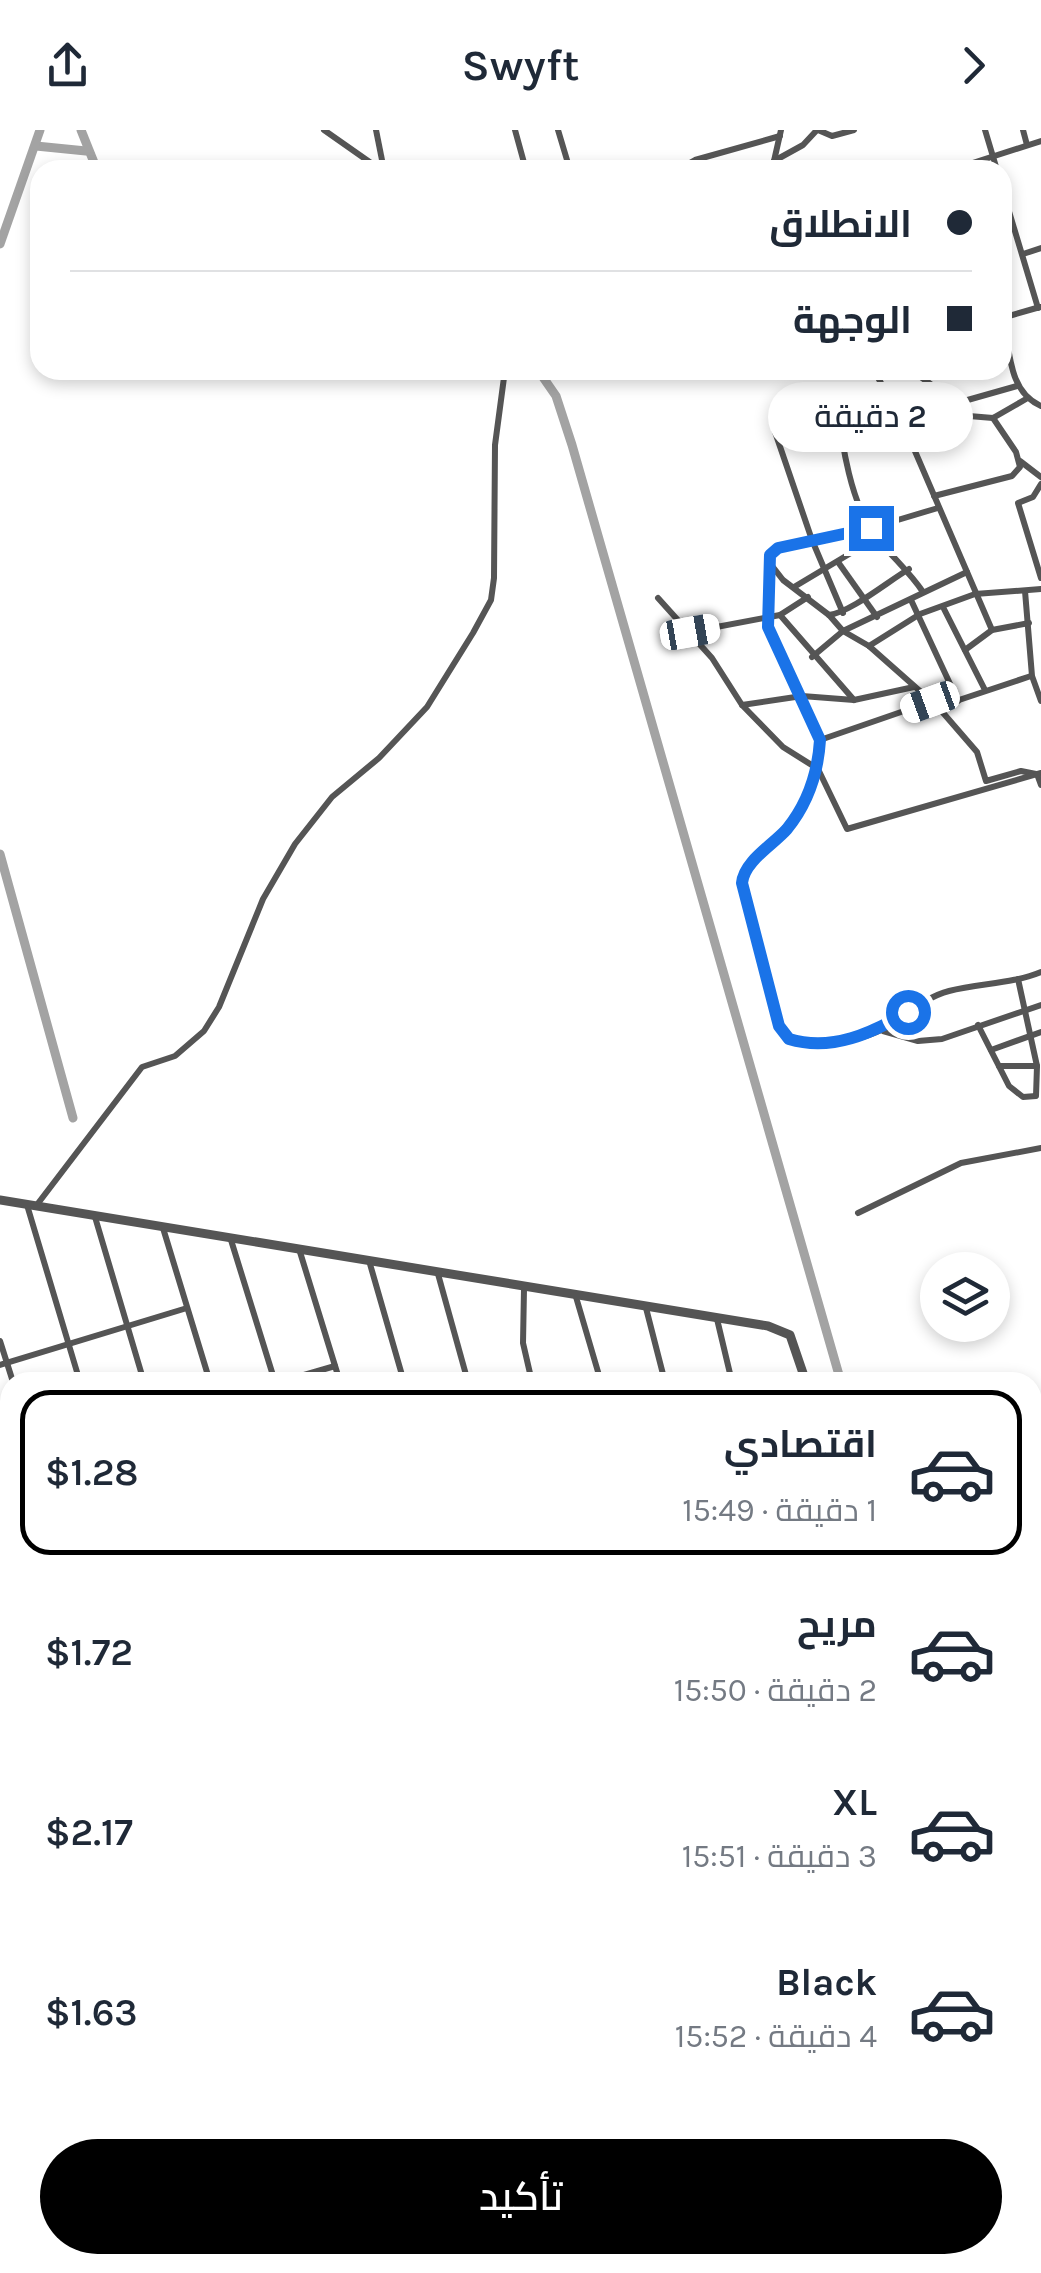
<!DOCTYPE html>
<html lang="ar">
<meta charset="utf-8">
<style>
:root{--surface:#fff;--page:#f6f6f7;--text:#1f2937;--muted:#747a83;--line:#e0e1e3;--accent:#000}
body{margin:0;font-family:Karla,Cairo,sans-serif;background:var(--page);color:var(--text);direction:rtl;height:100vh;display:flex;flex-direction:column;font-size:38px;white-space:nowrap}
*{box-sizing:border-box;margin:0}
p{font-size:32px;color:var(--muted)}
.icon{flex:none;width:55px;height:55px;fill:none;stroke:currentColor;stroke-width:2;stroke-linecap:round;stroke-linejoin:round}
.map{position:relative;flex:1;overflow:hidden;direction:ltr}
.panel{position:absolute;left:0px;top:1242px;width:1042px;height:902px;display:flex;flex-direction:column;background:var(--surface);border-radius:30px 30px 0 0;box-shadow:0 5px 15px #0003;direction:rtl}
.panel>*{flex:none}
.banner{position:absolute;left:30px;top:30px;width:982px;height:220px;border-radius:30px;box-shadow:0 5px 15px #0003;direction:rtl;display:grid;align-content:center;height:220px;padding:0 40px;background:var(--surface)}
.controls{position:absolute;left:920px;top:1122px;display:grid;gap:20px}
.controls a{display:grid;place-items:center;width:90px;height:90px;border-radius:50%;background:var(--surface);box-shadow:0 5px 15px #0003;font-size:50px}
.end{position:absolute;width:45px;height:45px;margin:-22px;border:12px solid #1a73e8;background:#fff;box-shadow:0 0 0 5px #fff}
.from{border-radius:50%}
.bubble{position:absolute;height:70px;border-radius:35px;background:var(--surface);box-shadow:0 5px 15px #0003;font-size:32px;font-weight:600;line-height:70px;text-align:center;direction:rtl}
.car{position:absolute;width:30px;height:60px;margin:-30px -15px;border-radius:12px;box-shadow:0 0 8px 2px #0007;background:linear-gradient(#fff 24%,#345 0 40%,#fff 0 76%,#345 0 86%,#fff 0)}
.banner b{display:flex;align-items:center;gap:35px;height:95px;font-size:38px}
.banner b+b{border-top:2px solid var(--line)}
.banner i{width:25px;height:25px;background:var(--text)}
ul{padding:18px 0 0;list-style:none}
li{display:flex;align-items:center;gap:30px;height:165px;margin:0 20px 15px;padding:0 20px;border:5px solid transparent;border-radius:30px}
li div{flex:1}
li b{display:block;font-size:38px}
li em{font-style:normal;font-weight:600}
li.on{border-color:var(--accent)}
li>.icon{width:90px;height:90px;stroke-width:1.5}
.button{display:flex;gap:20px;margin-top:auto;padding:20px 40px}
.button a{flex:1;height:115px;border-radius:60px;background:var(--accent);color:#fff;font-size:40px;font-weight:600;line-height:115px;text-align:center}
header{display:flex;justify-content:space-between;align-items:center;height:130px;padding:0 40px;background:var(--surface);font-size:45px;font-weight:600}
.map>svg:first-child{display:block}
</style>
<header><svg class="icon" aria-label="forward" viewBox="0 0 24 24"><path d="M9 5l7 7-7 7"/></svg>Swyft<svg class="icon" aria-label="share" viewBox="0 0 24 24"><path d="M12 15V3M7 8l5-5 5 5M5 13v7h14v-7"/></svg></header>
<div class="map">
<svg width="1041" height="2143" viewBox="0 0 1041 2143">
<rect width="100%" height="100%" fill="#fff"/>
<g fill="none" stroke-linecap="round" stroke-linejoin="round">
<g stroke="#a3a3a3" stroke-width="9">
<polyline points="81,0 97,40"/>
<polyline points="36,16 86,21"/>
<polyline points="0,114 40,0"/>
<polyline points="538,240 556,266 572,315 841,1252"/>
<polyline points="0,724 73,988"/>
<polyline points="1032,1910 1041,1938"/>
</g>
<g stroke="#555" stroke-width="6">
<polyline points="324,0 381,40"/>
<polyline points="376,0 384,40"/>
<polyline points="515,0 526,40"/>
<polyline points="558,0 570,40"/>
<polyline points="818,0 832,6 854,0"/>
<polyline points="985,0 997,40"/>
<polyline points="1023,0 1027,15"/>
<polyline points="774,31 803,15 817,0"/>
<polyline points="677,40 695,30 780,6"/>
<polyline points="777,40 774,31 781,0"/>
<polyline points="951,40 1041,11"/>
<polyline points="1002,58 1038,178"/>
<polyline points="1023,124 1041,118"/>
<polyline points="1002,188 1040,177"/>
<path d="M 1003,188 C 1010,220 1008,262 1041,276"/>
<polyline points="874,240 905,298 992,500"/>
<polyline points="911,240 957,273 1017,256"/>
<polyline points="964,271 969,286 993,288 1026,269"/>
<path d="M 892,276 L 838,273 C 841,312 851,376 877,408 C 892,427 909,441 923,462"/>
<polyline points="840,315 795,295 774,299 812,410 843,483"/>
<polyline points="1020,331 1041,347"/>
<polyline points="1041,354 1033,367 1018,373 1041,448"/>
<polyline points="934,366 1012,346 1020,337 1016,322 993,288"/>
<path d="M 938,378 L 871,398 L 778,418 L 770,425 L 767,497 L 820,610 C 818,643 808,674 787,699 C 773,716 744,731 742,753 L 779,895 C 796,925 854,913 881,900 C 904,889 922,868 949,861 C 979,853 1012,854 1041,842"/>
<polyline points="769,432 783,450 829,485 843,501 869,516 938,577 977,622 986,651 1021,641 1036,644"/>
<polyline points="838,432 877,487"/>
<polyline points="794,457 876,408"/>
<polyline points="1025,461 1032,546 1041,571"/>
<polyline points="658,468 712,528 742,575 783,617 818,639 847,699 1041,643"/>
<polyline points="911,470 958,571"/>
<polyline points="944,479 985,560"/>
<polyline points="780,485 854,570"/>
<path d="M 829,485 C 851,482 887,452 909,439"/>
<polyline points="690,502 780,485 808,467"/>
<polyline points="869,516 920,484 975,464 1041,459"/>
<polyline points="965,520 992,500 1029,493"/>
<polyline points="812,527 843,501 967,442"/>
<polyline points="742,575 802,566 854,570 914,557"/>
<polyline points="938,577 1031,546"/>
<polyline points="820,610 930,572"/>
<polyline points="1037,644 1041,655"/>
<polyline points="978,895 1009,956 1023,967 1036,966 1037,936 1018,849"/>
<polyline points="883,901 918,911 942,909 1041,875"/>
<polyline points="991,920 1041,902"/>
<polyline points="999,936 1037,936"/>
<polyline points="27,1075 80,1252"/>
<polyline points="36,1076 142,937 175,926 204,901 219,877 263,769 295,714 332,667 379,628 427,577 473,503 491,470 494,448 495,315 505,240"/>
<polyline points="858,1083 961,1033 1041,1018"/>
<polyline points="95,1087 144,1252"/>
<polyline points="163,1098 210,1252"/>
<polyline points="231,1110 275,1252"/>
<polyline points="300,1122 340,1252"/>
<polyline points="370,1134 404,1252"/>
<polyline points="438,1144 468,1252"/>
<polyline points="524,1159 523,1213 532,1252"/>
<polyline points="576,1167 601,1252"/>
<polyline points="646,1178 665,1252"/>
<polyline points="717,1189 732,1252"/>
<polyline points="0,1211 13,1252"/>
<polyline points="0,1235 187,1178"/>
<polyline points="280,1252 335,1236"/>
<polyline points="0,1363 10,1360"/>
<polyline points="0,1428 10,1463"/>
<polyline points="0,1496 10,1493"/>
<polyline points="0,1629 10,1626"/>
<polyline points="0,1655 10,1693"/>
<polyline points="0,1789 10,1792"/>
<polyline points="1032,2086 1041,2089"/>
<polyline points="138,2135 140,2143"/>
<polyline points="304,2135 306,2143"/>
<polyline points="478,2135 480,2143"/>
<polyline points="654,2135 656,2143"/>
<polyline points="818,2135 820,2143"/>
<polyline points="983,2135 985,2143"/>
<polyline points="166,2143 193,2135"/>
<polyline points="421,2143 451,2135"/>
</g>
<g stroke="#555" stroke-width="9">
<polyline points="0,1070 768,1196 790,1205 806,1252"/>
<polyline points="1032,2021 1041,2050"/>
</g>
</g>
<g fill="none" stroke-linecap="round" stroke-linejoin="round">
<path stroke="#1a73e8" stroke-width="12" d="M 871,398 L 778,418 L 770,425 L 768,497 L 820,610 C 818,643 808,673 787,699 C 773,715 744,731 742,753 L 779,896 L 789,909 C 832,922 872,903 908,882"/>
</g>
</svg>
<div class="controls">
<a><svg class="icon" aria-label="layers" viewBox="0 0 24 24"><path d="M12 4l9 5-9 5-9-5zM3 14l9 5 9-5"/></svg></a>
</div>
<i class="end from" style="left:908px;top:882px"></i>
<i class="end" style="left:871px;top:398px"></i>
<div class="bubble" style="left:768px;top:252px;width:205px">2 دقيقة</div>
<i class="car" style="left:690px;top:502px;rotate:80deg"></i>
<i class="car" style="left:930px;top:572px;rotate:250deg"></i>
<div class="banner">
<b><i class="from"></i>الانطلاق</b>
<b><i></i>الوجهة</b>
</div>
<section class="panel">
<ul>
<li class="on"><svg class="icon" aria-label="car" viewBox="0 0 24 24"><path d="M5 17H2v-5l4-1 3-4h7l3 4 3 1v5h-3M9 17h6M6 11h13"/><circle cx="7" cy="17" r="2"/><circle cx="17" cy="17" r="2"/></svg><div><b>اقتصادي</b><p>1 دقيقة · 15:49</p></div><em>$1.28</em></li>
<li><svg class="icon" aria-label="car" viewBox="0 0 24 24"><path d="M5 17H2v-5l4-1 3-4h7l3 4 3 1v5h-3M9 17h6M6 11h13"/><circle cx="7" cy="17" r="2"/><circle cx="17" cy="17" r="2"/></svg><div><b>مريح</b><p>2 دقيقة · 15:50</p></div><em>$1.72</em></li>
<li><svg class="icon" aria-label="car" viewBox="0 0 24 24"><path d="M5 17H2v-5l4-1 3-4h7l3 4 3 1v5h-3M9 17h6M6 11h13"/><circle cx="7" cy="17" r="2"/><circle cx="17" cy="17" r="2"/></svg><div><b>XL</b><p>3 دقيقة · 15:51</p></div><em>$2.17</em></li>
<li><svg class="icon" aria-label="car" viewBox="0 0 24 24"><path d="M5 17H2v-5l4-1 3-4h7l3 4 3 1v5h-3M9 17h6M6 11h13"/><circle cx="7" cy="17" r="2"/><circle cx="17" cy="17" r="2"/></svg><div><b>Black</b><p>4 دقيقة · 15:52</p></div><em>$1.63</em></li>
</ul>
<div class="button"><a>تأكيد</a></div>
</section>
</div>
